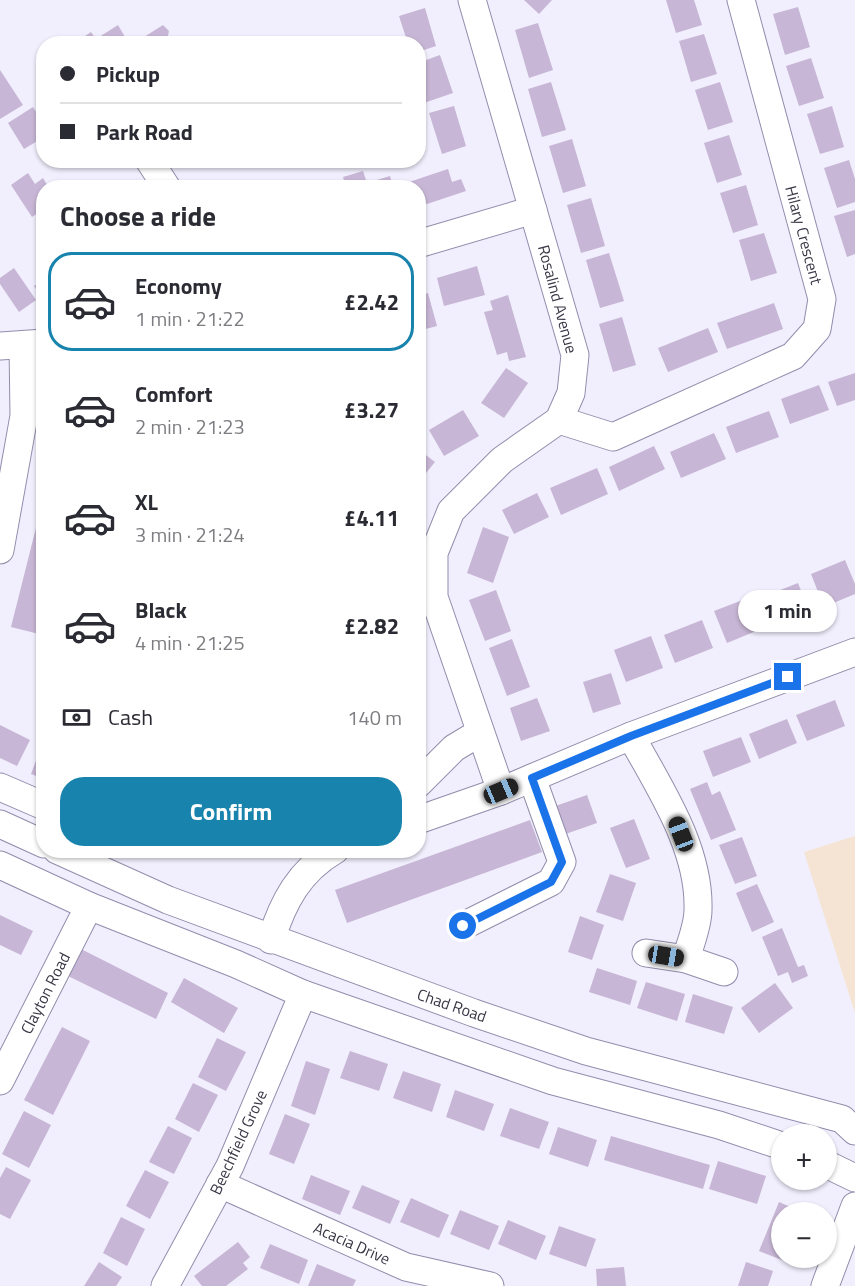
<!DOCTYPE html>
<meta charset="utf-8">
<style>
:root{--surface:#fff;--page:#f7f7f7;--text:#2b2b33;--muted:#7c7c81;--line:#e1e1e2;--accent:#1883ac}
body{margin:0;font-family:"Titillium Web",sans-serif;background:var(--page);color:var(--text);height:100vh;display:flex;flex-direction:column;font-size:22px;white-space:nowrap}
*{box-sizing:border-box;margin:0}
p{font-size:20px;color:var(--muted)}
.icon{flex:none;width:33px;height:33px;fill:none;stroke:currentColor;stroke-width:2;stroke-linecap:round;stroke-linejoin:round}
.map{position:relative;flex:1;overflow:hidden}
.panel{position:absolute;left:36px;top:180px;width:390px;height:678px;display:flex;flex-direction:column;background:var(--surface);border-radius:24px;box-shadow:0 2px 4px #0004}
.panel>*{flex:none}
.top-card{position:absolute;left:36px;top:36px;width:390px;height:132px;border-radius:24px;box-shadow:0 2px 4px #0004;display:grid;align-content:center;height:132px;padding:0 24px;background:var(--surface)}
.controls{position:absolute;left:771px;top:1124px;display:grid;gap:12px}
.controls a{display:grid;place-items:center;width:66px;height:66px;border-radius:50%;background:var(--surface);box-shadow:0 2px 4px #0004;font-size:30px}
.end{position:absolute;width:27px;height:27px;margin:-14px;border:8px solid #1a73e8;background:#fff;box-shadow:0 0 0 3px #fff}
.from{border-radius:50%}
.bubble{position:absolute;height:42px;border-radius:21px;background:var(--surface);box-shadow:0 2px 4px #0004;font-size:20px;font-weight:700;line-height:42px;text-align:center}
.car{position:absolute;width:18px;height:36px;margin:-18px -9px;border-radius:8px;box-shadow:0 0 4px 2px #0007;background:linear-gradient(#222 24%,#8ab4d8 0 40%,#222 0 76%,#8ab4d8 0 86%,#222 0)}
.top-card b{display:flex;align-items:center;gap:21px;height:57px;font-size:22px}
.top-card b+b{border-top:2px solid var(--line)}
.top-card i{width:15px;height:15px;background:var(--text)}
ul{padding:0;list-style:none}
li{display:flex;align-items:center;gap:18px;height:99px;margin:0 12px 9px;padding:0 12px;border:3px solid transparent;border-radius:24px}
li div{flex:1}
li b{display:block;font-size:22px}
li em{font-style:normal;font-weight:700}
li.current{border-color:var(--accent)}
li>.icon{width:54px;height:54px;stroke-width:1.5}
h2{padding:0 24px;font-size:27px;line-height:72px}
.pay{display:flex;align-items:center;gap:15px;height:66px;padding:0 24px;font-size:22px}
.pay p{margin-inline-start:auto}
.action{display:flex;gap:12px;margin-top:auto;padding:12px 24px}
.action a{flex:1;height:69px;border-radius:24px;background:var(--accent);color:#fff;font-size:24px;font-weight:700;line-height:69px;text-align:center}
.map>svg:first-child{display:block}
</style>
<div class="map">
<svg width="855" height="1286" viewBox="0 0 855 1286">
<rect width="100%" height="100%" fill="#f1effd"/>
<polygon fill="#f5e4d3" points="855,836 855,1013 804,852"/>
<g fill="#c7b6d5">
<polygon points="524,0 552,0 539,14"/>
<polygon points="666,0 694,0 702,25 676,33"/>
<polygon points="798,7 810,47 785,55 773,14"/>
<polygon points="425,8 436,46 418,52 418,44 408,44 399,16"/>
<polygon points="538,23 553,70 529,78 515,30"/>
<polygon points="118,25 129,44 73,44 91,32 96,39"/>
<polygon points="163,25 169,31 168,36 173,44 133,44"/>
<polygon points="704,34 717,74 691,82 679,41"/>
<polygon points="440,55 453,93 418,105 418,63"/>
<polygon points="811,58 824,98 799,106 786,66"/>
<polygon points="0,70 23,105 0,119"/>
<polygon points="551,82 566,130 542,137 528,89"/>
<polygon points="720,82 733,122 708,130 695,90"/>
<polygon points="454,106 466,146 442,154 429,113"/>
<polygon points="832,106 844,147 820,154 807,114"/>
<polygon points="33,107 44,124 44,137 24,149 8,123"/>
<polygon points="729,135 742,175 717,183 704,143"/>
<polygon points="572,139 586,186 563,193 549,146"/>
<polygon points="849,160 855,179 855,202 837,208 824,168"/>
<polygon points="448,169 452,182 461,179 466,191 418,207 418,188 408,188 406,183"/>
<polygon points="363,171 367,183 390,176 393,188 346,188 343,177"/>
<polygon points="28,173 35,184 43,178 49,188 44,188 44,209 32,217 11,185"/>
<polygon points="746,185 758,225 733,233 720,193"/>
<polygon points="591,198 605,246 581,253 567,205"/>
<polygon points="855,210 855,254 847,257 834,216"/>
<polygon points="764,233 777,273 751,281 739,240"/>
<polygon points="609,253 624,301 600,308 586,260"/>
<polygon points="477,266 485,295 444,306 437,278"/>
<polygon points="14,268 36,300 19,312 0,284 0,278"/>
<polygon points="44,279 44,301 34,286"/>
<polygon points="428,293 437,326 418,331 418,296"/>
<polygon points="508,295 526,357 509,361 507,352 497,355 484,312 493,310 490,301"/>
<polygon points="774,303 783,329 727,349 717,323"/>
<polygon points="622,317 636,365 613,372 599,324"/>
<polygon points="708,328 718,352 668,372 658,348"/>
<polygon points="506,368 528,383 504,418 481,403"/>
<polygon points="855,373 855,400 837,406 828,382"/>
<polygon points="819,385 829,410 790,424 781,399"/>
<polygon points="463,410 479,436 444,456 429,430"/>
<polygon points="769,411 779,437 736,453 726,427"/>
<polygon points="714,433 726,459 681,478 670,452"/>
<polygon points="654,446 665,469 619,491 609,467"/>
<polygon points="418,449 435,462 418,483"/>
<polygon points="597,468 608,494 561,515 550,488"/>
<polygon points="537,493 549,517 514,534 502,510"/>
<polygon points="44,496 44,619 39,634 11,627"/>
<polygon points="483,527 509,537 493,583 467,573"/>
<polygon points="845,560 855,584 855,594 824,607 811,574"/>
<polygon points="798,583 809,611 776,624 765,596"/>
<polygon points="496,590 511,631 485,641 469,600"/>
<polygon points="748,598 761,629 727,643 714,611"/>
<polygon points="702,620 713,648 675,663 664,635"/>
<polygon points="651,636 663,668 626,682 614,650"/>
<polygon points="512,639 530,687 507,696 489,648"/>
<polygon points="611,673 621,704 593,713 583,682"/>
<polygon points="537,698 550,731 521,741 510,708"/>
<polygon points="835,700 845,726 807,741 796,715"/>
<polygon points="787,719 797,743 759,759 749,734"/>
<polygon points="0,725 30,740 17,766 0,758"/>
<polygon points="741,737 751,762 713,777 703,751"/>
<polygon points="41,747 44,748 44,779 31,774"/>
<polygon points="707,782 712,795 720,791 736,830 711,840 690,789"/>
<polygon points="587,795 597,823 557,837 547,809"/>
<polygon points="634,819 650,859 626,868 610,828"/>
<polygon points="530,820 542,852 347,923 335,890"/>
<polygon points="742,837 757,876 735,884 719,845"/>
<polygon points="610,874 636,883 623,921 596,912"/>
<polygon points="757,884 774,922 752,932 736,893"/>
<polygon points="0,915 33,931 21,955 0,945"/>
<polygon points="580,916 604,925 592,960 568,952"/>
<polygon points="782,928 798,967 804,965 808,976 792,983 788,972 778,976 762,937"/>
<polygon points="81,949 168,993 156,1019 68,976"/>
<polygon points="597,968 637,981 630,1005 589,992"/>
<polygon points="184,978 238,1008 224,1033 171,1002"/>
<polygon points="646,982 685,994 677,1021 637,1008"/>
<polygon points="775,983 793,1008 759,1033 741,1008"/>
<polygon points="693,994 733,1007 724,1034 685,1022"/>
<polygon points="62,1027 90,1041 53,1115 24,1100"/>
<polygon points="217,1038 246,1052 226,1091 198,1077"/>
<polygon points="350,1051 388,1064 379,1091 340,1078"/>
<polygon points="306,1061 330,1069 315,1115 291,1106"/>
<polygon points="403,1071 441,1084 432,1112 393,1098"/>
<polygon points="193,1083 218,1095 199,1132 175,1119"/>
<polygon points="455,1090 494,1104 484,1131 446,1117"/>
<polygon points="510,1108 549,1122 539,1149 500,1136"/>
<polygon points="24,1111 51,1125 29,1168 2,1154"/>
<polygon points="285,1114 310,1124 294,1164 269,1154"/>
<polygon points="168,1126 192,1138 174,1174 149,1162"/>
<polygon points="558,1127 597,1140 588,1167 549,1154"/>
<polygon points="611,1136 710,1165 703,1189 604,1160"/>
<polygon points="718,1161 766,1176 757,1204 709,1189"/>
<polygon points="6,1167 31,1180 10,1219 0,1214 0,1178"/>
<polygon points="145,1170 169,1182 150,1219 126,1206"/>
<polygon points="311,1175 350,1191 340,1215 302,1199"/>
<polygon points="362,1185 400,1201 390,1224 352,1208"/>
<polygon points="411,1198 449,1215 439,1238 400,1222"/>
<polygon points="779,1202 802,1212 782,1212 782,1260 759,1251"/>
<polygon points="460,1210 499,1226 489,1250 450,1234"/>
<polygon points="121,1217 145,1229 127,1266 103,1253"/>
<polygon points="508,1220 546,1236 536,1260 498,1244"/>
<polygon points="559,1226 596,1239 586,1267 549,1254"/>
<polygon points="238,1242 250,1257 243,1263 248,1269 226,1286 202,1286 194,1276"/>
<polygon points="270,1244 308,1260 299,1284 260,1268"/>
<polygon points="99,1262 122,1277 116,1286 84,1286"/>
<polygon points="746,1262 773,1271 768,1286 738,1286"/>
<polygon points="317,1264 356,1280 353,1286 308,1286"/>
<polygon points="624,1267 626,1286 597,1286 596,1269"/>
</g>
<g fill="none" stroke-linecap="round" stroke-linejoin="round">
<defs>
<g id="minor">
<polyline points="472,0 575,355 571,393 559,420 502,460 451,511 434,553 434,597 501,791"/>
<polyline points="149,160 167,188"/>
<polyline points="418,244 533,210"/>
<polyline points="0,346 44,343"/>
<polyline points="559,420 613,437 793,356 817,329 822,299 741,0"/>
<polyline points="0,550 24,416 23,345"/>
<path d="M 631,736 C 660,789 700,848 698,910 C 698,926 690,944 686,959 L 724,972"/>
<polyline points="418,784 454,748 479,733"/>
<polyline points="0,787 44,806"/>
<polyline points="418,820 501,791 631,736 855,652"/>
<polyline points="0,824 44,844"/>
<polyline points="57,850 168,900 474,1013 586,1051 842,1119 855,1131"/>
<polyline points="0,865 89,906 236,964 303,994 553,1081 719,1125 782,1146"/>
<polyline points="463,926 551,882 562,862 532,778"/>
<path d="M 271,940 C 283,902 299,871 335,850"/>
<polyline points="646,953 686,959"/>
<polyline points="0,1081 89,906"/>
<polyline points="826,1164 855,1178"/>
<polyline points="220,1184 406,1267 490,1286"/>
<polyline points="165,1286 230,1166 303,994"/>
<polyline points="825,1286 855,1206"/>
</g>
</defs>
<use href="#minor" stroke="#918dac" stroke-width="29"/>
<use href="#minor" stroke="#fff" stroke-width="27"/>
</g>
<g fill="none" stroke-linecap="round" stroke-linejoin="round">
<polyline stroke="#1a73e8" stroke-width="8" points="463,926 551,882 562,862 532,778 631,736 788,677"/>
</g>
<g text-anchor="middle" dominant-baseline="central" stroke-width="6" stroke-linejoin="round" paint-order="stroke">
<g font-size="16" fill="#393745" stroke="#fff">
<text transform="translate(804 235) rotate(75)">Hilary Crescent</text>
<text transform="translate(558 299) rotate(75)">Rosalind Avenue</text>
<text transform="translate(45 993) rotate(-63)">Clayton Road</text>
<text transform="translate(452 1005) rotate(19)">Chad Road</text>
<text transform="translate(238 1142) rotate(-65)">Beechfield Grove</text>
<text transform="translate(352 1243) rotate(24)">Acacia Drive</text>
</g>
</g>
</svg>
<div class="controls">
<a>+</a>
<a>−</a>
</div>
<i class="end from" style="left:463px;top:926px"></i>
<i class="end" style="left:788px;top:677px"></i>
<div class="bubble" style="left:738px;top:590px;width:99px">1 min</div>
<i class="car" style="left:501px;top:791px;rotate:67deg"></i>
<i class="car" style="left:681px;top:834px;rotate:339deg"></i>
<i class="car" style="left:666px;top:956px;rotate:99deg"></i>
<div class="top-card">
<b><i class="from"></i>Pickup</b>
<b><i></i>Park Road</b>
</div>
<section class="panel">
<h2>Choose a ride</h2>
<ul>
<li class="current"><svg class="icon" aria-label="car" viewBox="0 0 24 24"><path d="M5 17H2v-5l4-1 3-4h7l3 4 3 1v5h-3M9 17h6M6 11h13"/><circle cx="7" cy="17" r="2"/><circle cx="17" cy="17" r="2"/></svg><div><b>Economy</b><p>1 min · 21:22</p></div><em>£2.42</em></li>
<li><svg class="icon" aria-label="car" viewBox="0 0 24 24"><path d="M5 17H2v-5l4-1 3-4h7l3 4 3 1v5h-3M9 17h6M6 11h13"/><circle cx="7" cy="17" r="2"/><circle cx="17" cy="17" r="2"/></svg><div><b>Comfort</b><p>2 min · 21:23</p></div><em>£3.27</em></li>
<li><svg class="icon" aria-label="car" viewBox="0 0 24 24"><path d="M5 17H2v-5l4-1 3-4h7l3 4 3 1v5h-3M9 17h6M6 11h13"/><circle cx="7" cy="17" r="2"/><circle cx="17" cy="17" r="2"/></svg><div><b>XL</b><p>3 min · 21:24</p></div><em>£4.11</em></li>
<li><svg class="icon" aria-label="car" viewBox="0 0 24 24"><path d="M5 17H2v-5l4-1 3-4h7l3 4 3 1v5h-3M9 17h6M6 11h13"/><circle cx="7" cy="17" r="2"/><circle cx="17" cy="17" r="2"/></svg><div><b>Black</b><p>4 min · 21:25</p></div><em>£2.82</em></li>
</ul>
<div class="pay"><svg class="icon" aria-label="cash" viewBox="0 0 24 24"><path d="M3 7h18v10H3z"/><circle cx="12" cy="12" r="2"/></svg>Cash<p>140 m</p></div>
<div class="action"><a>Confirm</a></div>
</section>
</div>
